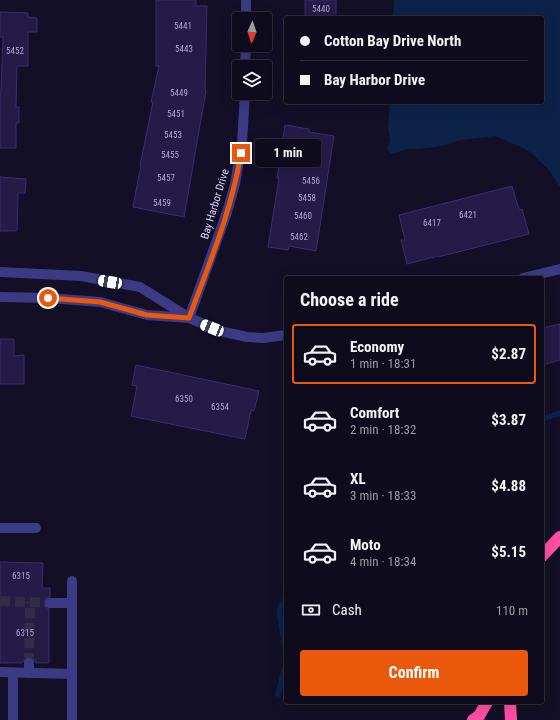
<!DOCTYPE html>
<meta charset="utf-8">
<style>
:root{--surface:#0e0b1c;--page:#1c1929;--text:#f1f3f6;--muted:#9b9ba3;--line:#2e2b3b;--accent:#ea580c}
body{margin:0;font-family:"Roboto Condensed",sans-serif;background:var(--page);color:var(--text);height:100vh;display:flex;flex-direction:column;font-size:15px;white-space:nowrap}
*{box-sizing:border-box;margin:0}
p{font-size:13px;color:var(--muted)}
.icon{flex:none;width:22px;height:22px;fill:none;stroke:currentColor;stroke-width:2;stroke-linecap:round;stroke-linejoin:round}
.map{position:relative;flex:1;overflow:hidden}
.details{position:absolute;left:284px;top:276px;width:260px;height:428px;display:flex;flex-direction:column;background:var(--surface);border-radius:4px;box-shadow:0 4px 16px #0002,0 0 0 1px var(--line)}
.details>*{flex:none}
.banner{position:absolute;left:284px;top:16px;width:260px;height:88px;border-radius:4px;box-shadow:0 4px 16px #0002,0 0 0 1px var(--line);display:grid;align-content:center;height:88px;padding:0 16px;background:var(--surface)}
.needle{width:26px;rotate:182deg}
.fabs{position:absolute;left:232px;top:12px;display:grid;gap:8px}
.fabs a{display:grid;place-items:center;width:40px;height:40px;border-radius:4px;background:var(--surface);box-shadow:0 4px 16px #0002,0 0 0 1px var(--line);font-size:20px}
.end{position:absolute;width:18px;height:18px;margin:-9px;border:5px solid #ea580c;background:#fff;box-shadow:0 0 0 2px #fff}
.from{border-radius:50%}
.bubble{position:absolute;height:28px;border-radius:4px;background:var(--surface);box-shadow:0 4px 16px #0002,0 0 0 1px var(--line);font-size:13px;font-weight:700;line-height:28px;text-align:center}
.car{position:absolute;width:12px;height:24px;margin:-12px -6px;border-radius:5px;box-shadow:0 0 3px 1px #0007;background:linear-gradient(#fff 24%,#345 0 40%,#fff 0 76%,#345 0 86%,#fff 0)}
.banner b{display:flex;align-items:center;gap:14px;height:38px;font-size:15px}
.banner b+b{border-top:1px solid var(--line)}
.banner i{width:10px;height:10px;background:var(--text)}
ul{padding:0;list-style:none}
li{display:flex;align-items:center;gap:12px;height:60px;margin:0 8px 6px;padding:0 8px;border:2px solid transparent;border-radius:4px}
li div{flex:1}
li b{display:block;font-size:15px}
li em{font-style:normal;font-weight:700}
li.current{border-color:var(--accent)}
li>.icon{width:36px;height:36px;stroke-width:1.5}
h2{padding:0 16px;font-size:18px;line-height:48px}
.pay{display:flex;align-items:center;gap:10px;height:44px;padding:0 16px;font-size:15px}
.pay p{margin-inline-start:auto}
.primary-button{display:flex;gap:8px;margin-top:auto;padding:8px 16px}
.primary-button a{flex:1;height:46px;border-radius:4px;background:var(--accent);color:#fff;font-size:16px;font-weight:700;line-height:46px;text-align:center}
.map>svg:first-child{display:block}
</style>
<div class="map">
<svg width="560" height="720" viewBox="0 0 560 720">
<rect width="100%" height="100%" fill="#130f26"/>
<polygon fill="#0c2248" points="394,0 560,0 560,187 549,170 530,152 521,147 495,136 461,140 441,146 420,149 409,149 391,154 387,149 390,140 388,126 390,102 542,102 542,18 393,18"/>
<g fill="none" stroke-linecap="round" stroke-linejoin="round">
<g stroke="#0c2248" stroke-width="5.5">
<polyline points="542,419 560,413"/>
<polyline points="286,582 285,599 279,610 286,654"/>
<polyline points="278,694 286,663"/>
</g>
</g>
<g fill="#241b47" stroke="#3b2d73">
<polygon points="156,0 196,0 196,6 207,6 205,90 206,91 184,217 133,207 141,165 140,165 153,102 151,102 159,66 156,66"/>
<rect x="305" y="0" width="31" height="18"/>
<polygon points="0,12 28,13 28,17 37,18 37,32 28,32 28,66 17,66 16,107 19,107 19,123 16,123 16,148 0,148 0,91 1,91 3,37 0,37"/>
<polygon points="285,125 309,129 309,132 334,136 316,251 289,246 288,250 268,247 279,178 277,178"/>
<polygon points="0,177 26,179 25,193 18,193 17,231 0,231"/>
<polygon points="512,186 519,210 522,209 529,234 438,257 438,256 407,264 401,240 405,240 399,215"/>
<polygon points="560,324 560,360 542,365 542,328"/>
<polygon points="0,339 14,339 14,356 24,355 24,384 0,384"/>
<polygon points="136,365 259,391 254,411 251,410 245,439 131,416 137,386 132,385"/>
<polygon points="0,562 43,563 42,588 50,588 50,597 46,598 44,603 45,607 49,609 49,663 36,663 34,659 29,657 25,658 22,663 0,663"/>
</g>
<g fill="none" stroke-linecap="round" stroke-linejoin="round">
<g stroke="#312d47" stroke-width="10" stroke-dasharray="10 5" stroke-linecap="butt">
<polyline points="0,601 50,603"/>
<polyline points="29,663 30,602"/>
</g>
<g stroke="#3d3a85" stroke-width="10">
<polyline points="246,19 246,0"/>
<polyline points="245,67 246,45"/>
<polyline points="0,272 81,276 140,287 188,317"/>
<polyline points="523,278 560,269"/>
<polyline points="0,297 49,298 100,302 147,315 189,318 224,332 247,337 263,338 286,335"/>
<polyline points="189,318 227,212 235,184 242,143 245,93"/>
<polyline points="0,528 36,528"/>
<polyline points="72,581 72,720"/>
<polyline points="50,603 72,603"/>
<polyline points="0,672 72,674"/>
<polyline points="29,673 29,663"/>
<polyline points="13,720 13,673"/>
</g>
<g stroke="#ff4fa3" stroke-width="12">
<polyline points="542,556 560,537"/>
<polyline points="510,702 511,720"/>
<polyline points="473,720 479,716 487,702"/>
</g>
</g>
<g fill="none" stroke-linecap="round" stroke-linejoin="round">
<path stroke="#ea580c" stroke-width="5" d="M 48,298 L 100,302 L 147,315 L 189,318 C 209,264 232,210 241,153"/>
</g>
<g text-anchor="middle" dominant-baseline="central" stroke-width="3" stroke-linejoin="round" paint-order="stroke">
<g font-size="9" fill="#aca6d1">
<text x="321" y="9">5440</text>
<text x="183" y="26">5441</text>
<text x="184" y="49">5443</text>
<text x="15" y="51">5452</text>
<text x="179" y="93">5449</text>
<text x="176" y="114">5451</text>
<text x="173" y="135">5453</text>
<text x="170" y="155">5455</text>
<text x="166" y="178">5457</text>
<text x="311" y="181">5456</text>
<text x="307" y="198">5458</text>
<text x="162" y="203">5459</text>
<text x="468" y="215">6421</text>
<text x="303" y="216">5460</text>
<text x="432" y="223">6417</text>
<text x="299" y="237">5462</text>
<text x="184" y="399">6350</text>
<text x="220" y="407">6354</text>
<text x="21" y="576">6315</text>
<text x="25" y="633">6315</text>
</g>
<g font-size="11" fill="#d9d4ff" stroke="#130f26">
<text transform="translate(215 204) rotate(-73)">Bay Harbor Drive</text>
</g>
</g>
</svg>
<div class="fabs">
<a><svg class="needle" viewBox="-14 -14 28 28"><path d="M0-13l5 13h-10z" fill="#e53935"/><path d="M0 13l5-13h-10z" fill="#9b9ba3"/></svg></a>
<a><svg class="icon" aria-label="layers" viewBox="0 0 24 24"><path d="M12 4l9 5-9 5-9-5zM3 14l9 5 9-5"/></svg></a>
</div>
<i class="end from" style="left:48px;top:298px"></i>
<i class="end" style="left:241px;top:153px"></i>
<div class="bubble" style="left:255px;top:139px;width:66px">1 min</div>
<i class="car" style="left:110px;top:282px;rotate:280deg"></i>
<i class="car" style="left:212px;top:328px;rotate:292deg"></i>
<div class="banner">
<b><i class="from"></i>Cotton Bay Drive North</b>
<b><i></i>Bay Harbor Drive</b>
</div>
<section class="details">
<h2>Choose a ride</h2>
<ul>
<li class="current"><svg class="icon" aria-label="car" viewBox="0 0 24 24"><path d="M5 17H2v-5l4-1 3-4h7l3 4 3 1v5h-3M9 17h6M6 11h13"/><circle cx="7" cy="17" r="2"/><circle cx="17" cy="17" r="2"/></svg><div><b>Economy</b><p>1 min · 18:31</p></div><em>$2.87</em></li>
<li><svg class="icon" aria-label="car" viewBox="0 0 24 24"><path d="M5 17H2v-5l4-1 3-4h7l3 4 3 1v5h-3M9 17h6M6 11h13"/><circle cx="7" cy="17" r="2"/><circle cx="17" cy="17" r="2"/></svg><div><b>Comfort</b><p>2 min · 18:32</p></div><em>$3.87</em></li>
<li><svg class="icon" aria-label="car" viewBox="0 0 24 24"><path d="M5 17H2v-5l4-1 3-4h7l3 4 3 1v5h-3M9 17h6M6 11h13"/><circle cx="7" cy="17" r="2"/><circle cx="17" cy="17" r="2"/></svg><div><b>XL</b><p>3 min · 18:33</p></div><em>$4.88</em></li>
<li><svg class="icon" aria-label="car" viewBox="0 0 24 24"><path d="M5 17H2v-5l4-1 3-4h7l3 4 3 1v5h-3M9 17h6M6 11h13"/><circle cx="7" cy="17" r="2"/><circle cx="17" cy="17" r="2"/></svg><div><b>Moto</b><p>4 min · 18:34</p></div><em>$5.15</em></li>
</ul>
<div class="pay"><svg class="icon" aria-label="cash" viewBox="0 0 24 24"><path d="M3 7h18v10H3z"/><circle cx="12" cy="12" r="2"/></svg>Cash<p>110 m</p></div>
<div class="primary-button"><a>Confirm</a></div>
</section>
</div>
